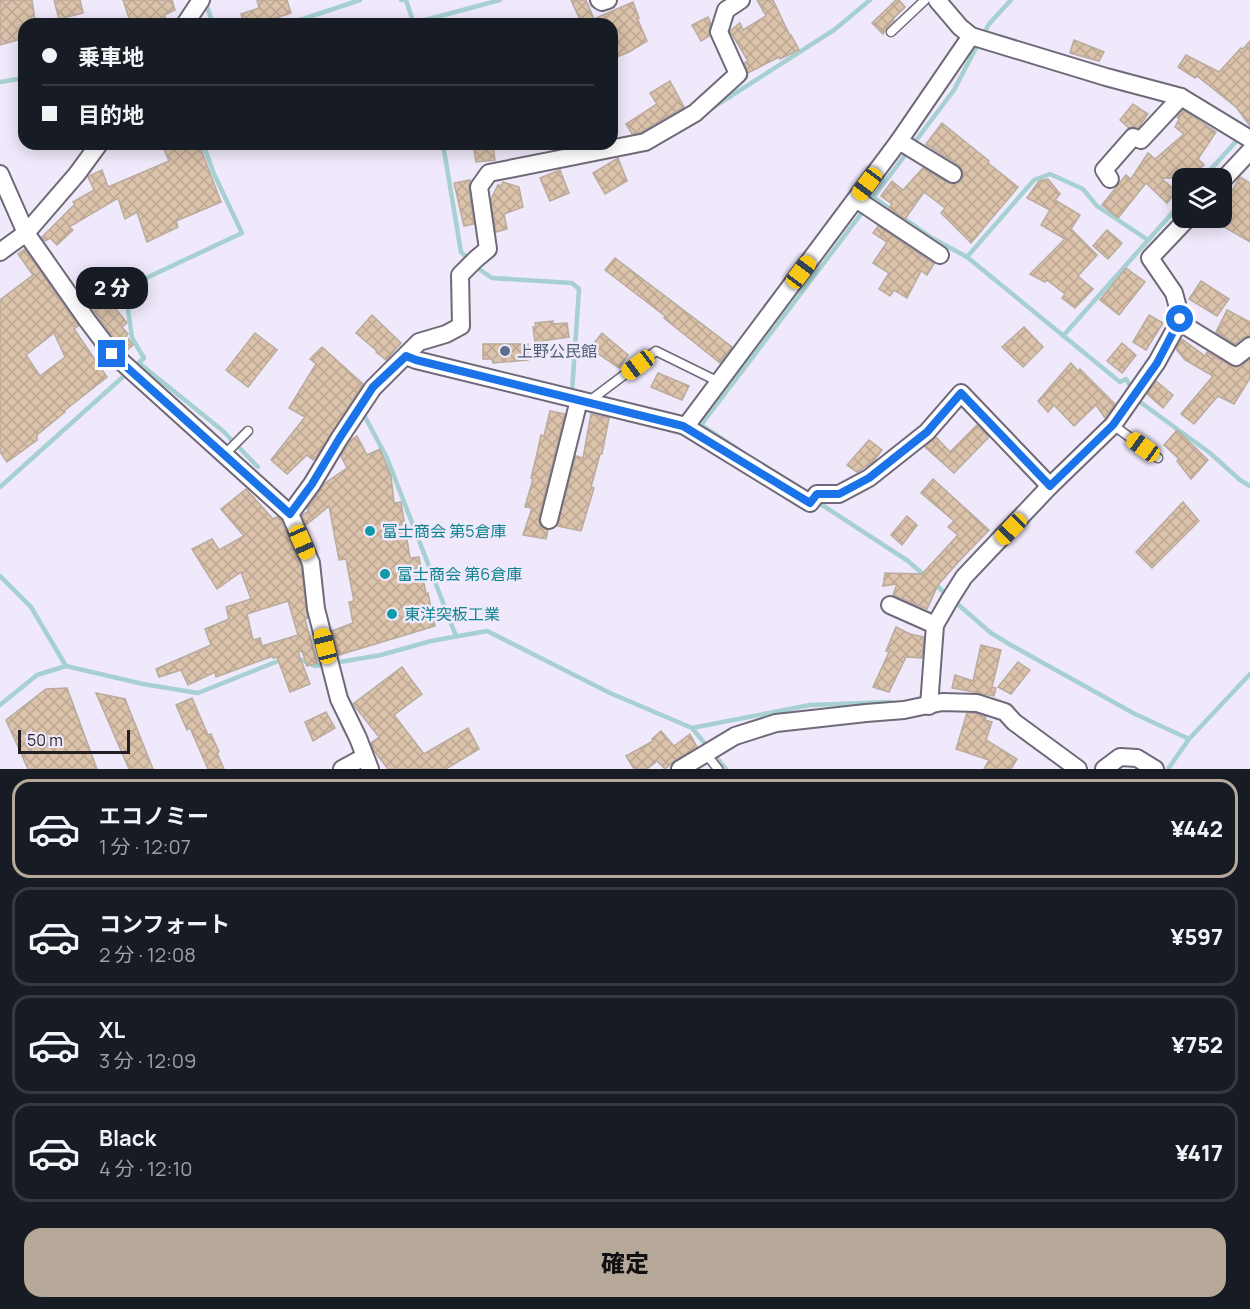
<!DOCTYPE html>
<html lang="ja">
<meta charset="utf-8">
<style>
:root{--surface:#171b24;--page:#20242c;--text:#f1f3f6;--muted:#9ea1a6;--line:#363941;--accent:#b7a999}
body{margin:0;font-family:Manrope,"Noto Sans JP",sans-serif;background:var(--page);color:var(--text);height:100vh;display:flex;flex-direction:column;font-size:22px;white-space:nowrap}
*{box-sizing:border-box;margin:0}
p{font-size:20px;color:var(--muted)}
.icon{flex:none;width:33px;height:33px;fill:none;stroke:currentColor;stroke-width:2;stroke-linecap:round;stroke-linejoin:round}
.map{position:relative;height:769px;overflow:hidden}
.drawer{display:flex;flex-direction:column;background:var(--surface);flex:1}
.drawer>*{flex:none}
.top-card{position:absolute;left:18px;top:18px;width:600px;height:132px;border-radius:18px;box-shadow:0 3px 15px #0003;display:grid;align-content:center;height:132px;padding:0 24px;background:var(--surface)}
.tools{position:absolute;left:1172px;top:168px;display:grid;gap:12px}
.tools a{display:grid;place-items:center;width:60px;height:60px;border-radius:12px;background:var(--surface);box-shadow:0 3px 15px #0003;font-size:30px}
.scale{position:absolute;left:18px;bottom:15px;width:112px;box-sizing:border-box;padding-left:6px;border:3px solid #211f25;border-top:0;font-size:16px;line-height:21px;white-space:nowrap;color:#211f25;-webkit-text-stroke:4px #efe9fb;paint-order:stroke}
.end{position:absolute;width:27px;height:27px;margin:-14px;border:8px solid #1a73e8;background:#fff;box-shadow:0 0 0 3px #fff}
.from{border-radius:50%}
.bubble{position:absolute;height:42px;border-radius:18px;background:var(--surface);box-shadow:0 3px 15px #0003;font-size:20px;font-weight:800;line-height:42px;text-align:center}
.car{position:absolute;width:18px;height:36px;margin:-18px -9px;border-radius:8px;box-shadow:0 0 4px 2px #0007;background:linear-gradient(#f5c518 24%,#345 0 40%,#f5c518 0 76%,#345 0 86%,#f5c518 0)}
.top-card b{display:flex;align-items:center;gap:21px;height:57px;font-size:22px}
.top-card b+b{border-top:2px solid var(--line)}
.top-card i{width:15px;height:15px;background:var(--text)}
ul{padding:10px 0 0;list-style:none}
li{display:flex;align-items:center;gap:18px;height:99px;margin:0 12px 9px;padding:0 12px;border:3px solid var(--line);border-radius:18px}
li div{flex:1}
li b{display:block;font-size:22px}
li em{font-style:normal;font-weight:800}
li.on{border-color:var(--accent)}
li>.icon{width:54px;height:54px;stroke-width:1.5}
.action{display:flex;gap:12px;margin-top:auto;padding:12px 24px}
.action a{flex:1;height:69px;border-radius:18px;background:var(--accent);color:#111;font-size:24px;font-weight:800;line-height:69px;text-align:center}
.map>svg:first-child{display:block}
</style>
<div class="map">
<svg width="1250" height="769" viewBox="0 0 1250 769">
<defs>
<pattern id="building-cross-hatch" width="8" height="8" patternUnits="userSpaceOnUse" patternTransform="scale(1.5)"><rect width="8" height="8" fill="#dbc2aa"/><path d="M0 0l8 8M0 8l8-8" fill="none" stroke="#bca692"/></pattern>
</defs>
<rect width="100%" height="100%" fill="#efe9fb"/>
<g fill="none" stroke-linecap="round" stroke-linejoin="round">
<g stroke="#a7d0d2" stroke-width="4.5">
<polyline points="401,0 406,0 414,24"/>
<polyline points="205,1 213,24"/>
<polyline points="414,23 500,0"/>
<polyline points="288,24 360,0"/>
<polyline points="983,35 989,24 1011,0"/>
<polyline points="0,82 24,78"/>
<polyline points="709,110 834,30 870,0"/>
<polyline points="443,144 461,252 479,269 492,278 572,283 579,289 572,392"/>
<polyline points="1203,178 1240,137"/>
<polyline points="873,197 932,238 967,257 1120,382 1126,379 1133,390"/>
<polyline points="869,203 954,90 979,42"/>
<polyline points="967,257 1034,180 1050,174 1083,189 1097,206 1148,240"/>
<polyline points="1063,336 1182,202"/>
<polyline points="139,363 223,431 258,467"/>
<polyline points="1137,397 1140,402 1210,453 1240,480 1250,486"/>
<polyline points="366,412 364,415 387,458 456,636"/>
<polyline points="739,450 701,425 864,210"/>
<polyline points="0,487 144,358 132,338 125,288 242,233 214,174 203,144"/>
<polyline points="816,501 908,561 925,576"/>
<polyline points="0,576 31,607 66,666 37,675 0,705"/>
<polyline points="934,583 948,596"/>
<polyline points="954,601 991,633 1009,644 1135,714 1189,739"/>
<polyline points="297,658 315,666 325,665"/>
<polyline points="334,663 381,655 431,641 487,631 610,693 692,728"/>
<polyline points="66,666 143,684 198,693 283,659"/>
<polyline points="726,769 692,728 810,705 891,702"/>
<polyline points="1168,769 1189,739 1250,674"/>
</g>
</g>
<g fill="url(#building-cross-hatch)" stroke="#b9ab9e" stroke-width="1.5" fill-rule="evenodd">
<polygon points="0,0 32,0 35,20 20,25 21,39 0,45"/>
<polygon points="54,0 80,0 83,13 59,19"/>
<polygon points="123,0 172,0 175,10 164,15 166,19 157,24 131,24"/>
<polygon points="257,0 287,0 291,13 258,24 244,24 241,14 259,8"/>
<polygon points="571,0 586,0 594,19 633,2 639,18 637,18 647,41 629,52 612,59 612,24 582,24"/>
<polygon points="757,0 773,0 790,36 791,35 799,50 780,59 779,57 748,73 744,63 748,61 730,31 740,23 743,30 766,16"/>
<polygon points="896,0 899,0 905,7 893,19 894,20 887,27 883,34 872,23"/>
<polygon points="708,17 711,24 709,30 709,36 701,41 692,25"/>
<polygon points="1074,40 1104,52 1099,61 1070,53"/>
<polygon points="1250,41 1250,126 1236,107 1197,76 1195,78 1178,67 1186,55 1219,72 1241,48 1243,49"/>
<polygon points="670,81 684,107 641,132 632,134 626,124 657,104 650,93"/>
<polygon points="1133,104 1148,114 1138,128 1129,128 1120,120"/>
<polygon points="1183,110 1216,132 1198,159 1204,165 1190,178 1161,178 1176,191 1167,203 1146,183 1118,218 1102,205 1126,175 1131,179 1148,153 1155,159 1184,134 1175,127 1179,119 1177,117"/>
<polygon points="942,123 989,161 988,163 1018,187 971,243 941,213 945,208 924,192 905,219 889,209 892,204 881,196 892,181 903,190 923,168 948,183 953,184 958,183 962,180 963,174 962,170 959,165 926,144"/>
<polygon points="170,144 199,144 221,202 176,221 178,227 147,242 137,212 125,219 118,198 69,227 73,230 57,245 50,238 45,241 42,237 75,204 73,202 94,190 88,177 89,176 102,170 108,187 169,161 163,147"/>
<polygon points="473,144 493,144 495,160 476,162"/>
<polygon points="618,158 627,181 605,194 593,173"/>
<polygon points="560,170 569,193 550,201 540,178"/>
<polygon points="1240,177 1250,183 1250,242 1221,225 1221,209"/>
<polygon points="1048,179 1060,194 1055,200 1080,215 1071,229 1097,255 1078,276 1093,289 1075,308 1062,298 1065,294 1047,280 1045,282 1030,274 1065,239 1041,225 1050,210 1027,198 1039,181"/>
<polygon points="470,180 469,189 474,224 464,226 454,183"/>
<polygon points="503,182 519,187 523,207 504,214 507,229 496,232 491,199 498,185 501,186"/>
<polygon points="878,226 934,264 927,275 921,271 907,298 894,290 890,296 879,289 889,273 873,263 887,242 873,233"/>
<polygon points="1107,230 1122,243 1108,259 1093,246"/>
<path d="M 25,249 L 78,326 L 74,329 L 107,377 L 64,411 L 65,412 L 37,435 L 37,440 L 7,462 L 0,452 L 0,300 L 33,275 L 18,254 ZM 54,333 L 65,357 L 40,376 L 26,355 Z"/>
<polygon points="615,258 732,347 720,363 664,318 665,316 605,270"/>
<polygon points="1126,268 1145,282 1119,315 1100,300"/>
<polygon points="1201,281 1229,299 1217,316 1189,299"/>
<polygon points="112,283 123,302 115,308 127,323 122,327 128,334 126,336 133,345 126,351 120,346 86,300"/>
<polygon points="1227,310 1250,322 1250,336 1244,337 1235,344 1216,332"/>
<polygon points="372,315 401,343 386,360 376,352 377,351 356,333"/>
<polygon points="1149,315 1163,323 1146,350 1133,342"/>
<polygon points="553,321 553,324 567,323 569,337 535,342 533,327 536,327 535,323"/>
<polygon points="1024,327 1043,347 1023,367 1002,347"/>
<polygon points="255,333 277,350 248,387 226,370"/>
<polygon points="602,333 628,355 619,368 590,348"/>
<polygon points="1182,339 1205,356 1207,352 1231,366 1237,367 1250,359 1250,378 1234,404 1218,396 1194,424 1181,414 1213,376 1185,360 1176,349"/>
<polygon points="1122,343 1136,355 1122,373 1107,361"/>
<polygon points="483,344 528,344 528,360 493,363 492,359 483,359"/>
<polygon points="322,347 363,384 317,456 313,460 307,455 287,474 271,460 305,417 289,408 316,364 310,359"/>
<polygon points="1071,363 1078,371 1080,369 1115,404 1105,418 1096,405 1074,426 1054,405 1048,412 1038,401"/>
<polygon points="658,373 689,386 682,400 651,387"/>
<polygon points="1156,381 1173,395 1163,408 1147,394"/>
<polygon points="550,411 565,414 539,517 539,522 541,527 548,530 546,539 523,535 532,508 525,507 533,479 531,478 536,458 541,435 544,436"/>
<polygon points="591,414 609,418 602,454 600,454 591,487 594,488 581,531 557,526 576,456 583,458"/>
<polygon points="977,425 989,437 954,473 925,447 936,437 950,452"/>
<polygon points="1177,430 1208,460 1191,479 1177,461 1179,459 1164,445"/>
<polygon points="357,436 367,455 380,449 391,476 394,503 401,502 410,558 419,557 426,594 428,593 435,626 339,655 332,631 353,623 349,602 354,601 346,559 339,560 329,506 306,525 302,515 309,511 307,509 325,483 347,468 341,456 351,440"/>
<polygon points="869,440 882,450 873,462 857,472 847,465"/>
<polygon points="933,479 989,530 961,559 938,585 927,609 893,595 897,584 883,586 885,573 922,574 958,535 948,527 954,521 921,493"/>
<path d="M 246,489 L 273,519 L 277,517 L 281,520 L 301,566 L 308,618 L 305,619 L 317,663 L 307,666 L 302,651 L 298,652 L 310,684 L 290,692 L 277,657 L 273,658 L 273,656 L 216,677 L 215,672 L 188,685 L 181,670 L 159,677 L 156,669 L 211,645 L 205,629 L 229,619 L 226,607 L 251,599 L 241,572 L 217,589 L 192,549 L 212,539 L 219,550 L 244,536 L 221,509 ZM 288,601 L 298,635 L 262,646 L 260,638 L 253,640 L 247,614 Z"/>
<polygon points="1183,502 1199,521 1152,568 1136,552"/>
<polygon points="907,516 917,525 902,545 891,535"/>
<polygon points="896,627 910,634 924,637 922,658 906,657 889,692 873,687 889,652 886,651"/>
<polygon points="981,645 1001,650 992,687 996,688 994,696 952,688 955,675 973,681"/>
<polygon points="1018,662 1030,670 1011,694 998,687"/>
<polygon points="402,667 422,694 394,715 424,754 468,728 479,749 446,769 388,769 374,751 371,743 379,737 353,704"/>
<polygon points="67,688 97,769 28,769 6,720 46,689"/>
<polygon points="96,693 125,699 153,769 129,769"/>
<polygon points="192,698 208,735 211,734 219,752 217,753 224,769 208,769 190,728 187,730 176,705"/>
<polygon points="326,712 335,728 313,741 305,722"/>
<polygon points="967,713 975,713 986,717 985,720 992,722 986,740 1017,759 1011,769 984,769 989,760 956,749"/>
<polygon points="661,731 674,746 690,734 697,747 675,760 665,769 657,761 647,769 634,769 626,756 653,741 652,739"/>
</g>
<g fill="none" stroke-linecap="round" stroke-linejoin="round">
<defs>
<g id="lane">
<polyline points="891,32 925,0"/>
<polyline points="588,402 656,351 719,382"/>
<polyline points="1113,425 1158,458"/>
<polyline points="224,455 248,431"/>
<polyline points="706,754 718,769"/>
</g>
<g id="street">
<polyline points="599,0 602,2 608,0"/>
<polyline points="937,0 960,27 971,36 1106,77 1181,97 1250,139"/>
<polyline points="185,24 201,0"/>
<polyline points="899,141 953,174"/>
<polyline points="0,174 26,233 87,320 112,353 290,514 311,563 316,609 339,699 358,738 370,769"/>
<polyline points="1110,179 1104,170 1133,137 1141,140 1181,97"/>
<polyline points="1221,182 1250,151"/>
<polyline points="856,199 940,255"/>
<polyline points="0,252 26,233 77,174 99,144"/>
<polyline points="1179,322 1236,357 1250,346"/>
<polyline points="406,356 416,360 686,426 899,141 971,36"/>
<polyline points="683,425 810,503 817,494 839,494 869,478 927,432 961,393 1050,486"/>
<polyline points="290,514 312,484 339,439 373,388 419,342 446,334 461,326 460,275 476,259 488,249 479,187 489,173 645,142 695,113 738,74 719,32 726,10 741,0"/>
<polyline points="549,520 579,400"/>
<polyline points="890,605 935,625"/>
<polyline points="929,706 935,625 950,599 964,577 1050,486 1113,425 1157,362 1179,322 1181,319 1174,293 1150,258 1188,218"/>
<polyline points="342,769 364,757"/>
<polyline points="680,769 735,736 776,723 866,713 904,710 942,702 977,703 1005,712 1014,722 1078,769"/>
<polyline points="1104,769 1120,757 1137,758 1155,769"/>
</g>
</defs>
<use href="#lane" stroke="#6f6979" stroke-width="11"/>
<use href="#street" stroke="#6f6979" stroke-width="20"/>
<use href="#lane" stroke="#fff" stroke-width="8"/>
<use href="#street" stroke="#fff" stroke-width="16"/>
</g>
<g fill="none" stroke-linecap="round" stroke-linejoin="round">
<polyline stroke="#1a73e8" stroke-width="8" points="112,354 290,514 312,484 339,439 373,387 406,356 416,360 683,426 810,503 817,494 839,494 869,478 927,432 961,393 1050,486 1113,425 1157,363 1180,319"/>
</g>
<circle fill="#5c6f8a" stroke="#efe9fb" stroke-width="2" cx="505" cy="351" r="6"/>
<g fill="#0f9aa8" stroke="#efe9fb" stroke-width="2">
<circle cx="370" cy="531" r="6"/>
<circle cx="385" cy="574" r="6"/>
<circle cx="392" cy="614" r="6"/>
</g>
<g text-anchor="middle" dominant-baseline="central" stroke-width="5" stroke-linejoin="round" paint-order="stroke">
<g font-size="16" fill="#4e5e75" stroke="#efe9fb" text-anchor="start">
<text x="517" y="351">上野公民館</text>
</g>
<g font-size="16" fill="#0d838f" stroke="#efe9fb" text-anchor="start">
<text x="382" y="531">富士商会 第5倉庫</text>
<text x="397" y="574">富士商会 第6倉庫</text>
<text x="404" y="614">東洋突板工業</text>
</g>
</g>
</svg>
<div class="tools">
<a><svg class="icon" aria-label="layers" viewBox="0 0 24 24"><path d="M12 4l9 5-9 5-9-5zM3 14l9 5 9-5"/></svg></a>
</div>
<div class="scale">50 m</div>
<i class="end from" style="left:1180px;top:319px"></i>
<i class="end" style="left:112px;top:354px"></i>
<div class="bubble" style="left:76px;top:267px;width:72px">2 分</div>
<i class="car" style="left:867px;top:184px;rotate:217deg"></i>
<i class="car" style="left:801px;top:272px;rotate:37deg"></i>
<i class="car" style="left:638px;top:365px;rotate:233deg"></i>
<i class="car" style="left:1143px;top:447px;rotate:306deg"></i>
<i class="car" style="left:1011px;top:529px;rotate:224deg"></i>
<i class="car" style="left:302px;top:542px;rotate:156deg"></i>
<i class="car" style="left:325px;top:646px;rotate:346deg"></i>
<div class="top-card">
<b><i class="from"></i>乗車地</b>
<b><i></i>目的地</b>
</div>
</div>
<section class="drawer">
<ul>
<li class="on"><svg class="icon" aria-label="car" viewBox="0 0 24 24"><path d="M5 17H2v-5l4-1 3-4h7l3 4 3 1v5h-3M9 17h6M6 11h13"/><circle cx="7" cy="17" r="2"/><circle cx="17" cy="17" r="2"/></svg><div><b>エコノミー</b><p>1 分 · 12:07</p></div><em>¥442</em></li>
<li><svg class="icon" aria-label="car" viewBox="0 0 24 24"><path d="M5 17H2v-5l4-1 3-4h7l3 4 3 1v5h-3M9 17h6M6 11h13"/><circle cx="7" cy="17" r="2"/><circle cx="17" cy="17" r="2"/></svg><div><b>コンフォート</b><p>2 分 · 12:08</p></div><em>¥597</em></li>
<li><svg class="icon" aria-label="car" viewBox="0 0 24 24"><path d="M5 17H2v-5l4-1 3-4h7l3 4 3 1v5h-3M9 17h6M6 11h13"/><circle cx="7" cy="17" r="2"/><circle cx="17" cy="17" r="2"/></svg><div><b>XL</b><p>3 分 · 12:09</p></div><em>¥752</em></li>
<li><svg class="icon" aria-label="car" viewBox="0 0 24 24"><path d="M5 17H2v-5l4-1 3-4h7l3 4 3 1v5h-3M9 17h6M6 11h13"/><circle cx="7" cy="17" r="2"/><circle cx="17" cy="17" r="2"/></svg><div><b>Black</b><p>4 分 · 12:10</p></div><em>¥417</em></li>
</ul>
<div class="action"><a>確定</a></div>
</section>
